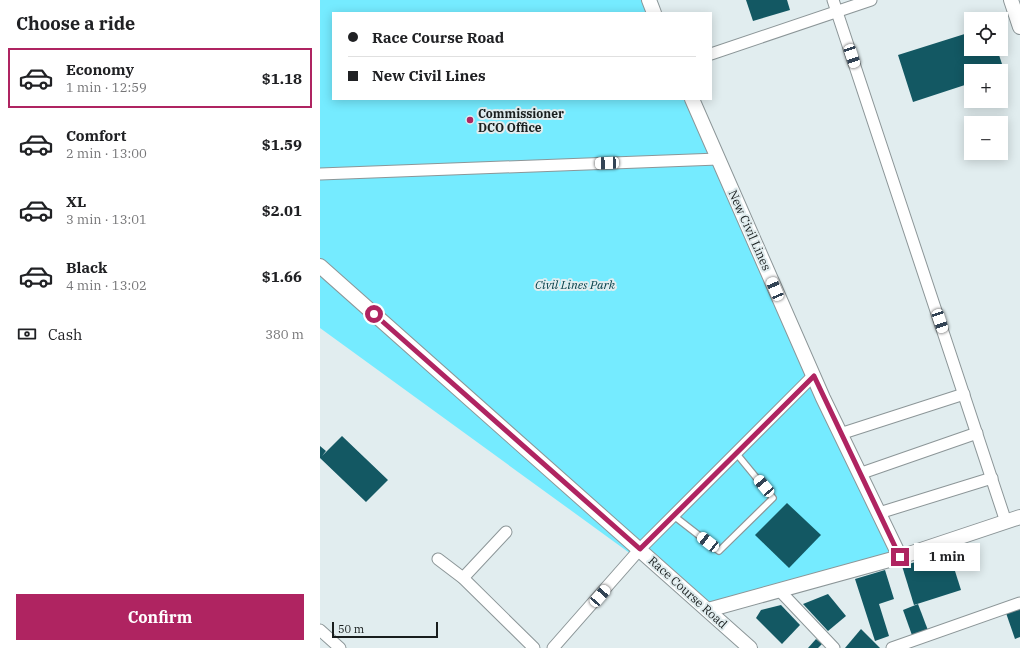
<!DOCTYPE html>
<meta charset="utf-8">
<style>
:root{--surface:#fff;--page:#f2f2f2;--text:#202124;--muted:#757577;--line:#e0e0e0;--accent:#af2461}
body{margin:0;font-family:"IBM Plex Serif",serif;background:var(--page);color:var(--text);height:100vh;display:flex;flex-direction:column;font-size:15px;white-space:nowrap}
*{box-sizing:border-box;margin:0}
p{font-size:13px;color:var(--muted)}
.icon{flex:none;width:22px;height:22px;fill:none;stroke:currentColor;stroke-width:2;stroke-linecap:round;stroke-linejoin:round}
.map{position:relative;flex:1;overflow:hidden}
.panel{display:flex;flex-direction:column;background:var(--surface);width:320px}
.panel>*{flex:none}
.banner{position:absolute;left:12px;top:12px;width:380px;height:88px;border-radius:0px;box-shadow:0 2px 10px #0003;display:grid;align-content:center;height:88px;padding:0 16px;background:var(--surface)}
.tools{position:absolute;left:644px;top:12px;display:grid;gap:8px}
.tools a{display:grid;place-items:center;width:44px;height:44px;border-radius:0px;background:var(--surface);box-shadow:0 2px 10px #0003;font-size:20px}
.scale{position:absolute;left:12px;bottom:10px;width:106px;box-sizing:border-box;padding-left:4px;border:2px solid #191e1e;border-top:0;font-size:11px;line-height:14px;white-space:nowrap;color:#191e1e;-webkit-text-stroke:3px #e1edef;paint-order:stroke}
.end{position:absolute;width:18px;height:18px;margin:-9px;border:5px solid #af2461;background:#fff;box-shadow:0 0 0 2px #fff}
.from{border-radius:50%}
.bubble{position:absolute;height:28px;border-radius:0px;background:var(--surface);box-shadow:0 2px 10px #0003;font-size:13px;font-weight:700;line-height:28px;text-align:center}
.car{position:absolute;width:12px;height:24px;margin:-12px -6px;border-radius:5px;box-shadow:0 0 3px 1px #0007;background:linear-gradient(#fff 24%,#345 0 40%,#fff 0 76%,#345 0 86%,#fff 0)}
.banner b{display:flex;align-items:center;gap:14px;height:38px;font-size:15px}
.banner b+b{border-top:1px solid var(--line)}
.banner i{width:10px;height:10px;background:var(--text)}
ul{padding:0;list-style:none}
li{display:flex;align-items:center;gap:12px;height:60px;margin:0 8px 6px;padding:0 8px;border:2px solid transparent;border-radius:0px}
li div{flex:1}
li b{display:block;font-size:15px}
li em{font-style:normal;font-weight:700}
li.on{border-color:var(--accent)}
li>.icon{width:36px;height:36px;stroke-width:1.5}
h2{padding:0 16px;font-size:18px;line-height:48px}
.pay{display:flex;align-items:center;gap:10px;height:44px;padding:0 16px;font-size:15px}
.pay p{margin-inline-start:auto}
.primary-button{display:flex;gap:8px;margin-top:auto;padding:8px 16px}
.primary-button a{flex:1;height:46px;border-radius:0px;background:var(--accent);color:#fff;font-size:16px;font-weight:700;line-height:46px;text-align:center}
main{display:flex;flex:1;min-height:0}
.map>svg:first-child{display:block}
</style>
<main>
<section class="panel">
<h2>Choose a ride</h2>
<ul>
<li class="on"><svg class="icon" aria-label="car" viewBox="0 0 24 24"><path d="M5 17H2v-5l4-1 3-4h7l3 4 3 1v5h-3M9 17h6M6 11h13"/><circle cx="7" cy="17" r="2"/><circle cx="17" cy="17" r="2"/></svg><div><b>Economy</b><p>1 min · 12:59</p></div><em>$1.18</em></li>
<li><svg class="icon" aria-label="car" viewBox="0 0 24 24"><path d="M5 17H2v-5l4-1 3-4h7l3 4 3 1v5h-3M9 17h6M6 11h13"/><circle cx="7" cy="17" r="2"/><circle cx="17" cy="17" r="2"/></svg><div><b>Comfort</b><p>2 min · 13:00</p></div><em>$1.59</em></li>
<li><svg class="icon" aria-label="car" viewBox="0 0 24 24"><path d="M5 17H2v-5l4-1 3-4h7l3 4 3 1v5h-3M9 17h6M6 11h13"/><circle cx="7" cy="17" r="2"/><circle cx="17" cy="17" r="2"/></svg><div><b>XL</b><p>3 min · 13:01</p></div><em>$2.01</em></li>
<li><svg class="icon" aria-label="car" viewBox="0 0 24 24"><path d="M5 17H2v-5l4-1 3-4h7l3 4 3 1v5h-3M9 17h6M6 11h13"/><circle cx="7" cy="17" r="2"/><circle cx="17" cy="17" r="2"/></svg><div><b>Black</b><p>4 min · 13:02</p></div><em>$1.66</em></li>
</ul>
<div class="pay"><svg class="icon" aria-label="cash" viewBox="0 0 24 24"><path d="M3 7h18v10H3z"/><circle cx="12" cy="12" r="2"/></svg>Cash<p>380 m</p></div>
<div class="primary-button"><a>Confirm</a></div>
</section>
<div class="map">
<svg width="700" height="648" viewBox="0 0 700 648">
<rect width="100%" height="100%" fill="#e1edef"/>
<polygon fill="#75ebff" points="0,0 330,0 336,13 13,13 13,99 375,99 580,557 388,610 0,328"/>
<g fill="#135863">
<polygon points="426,0 467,0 470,10 433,21"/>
<polygon points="651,32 651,49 677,49 685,73 681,74 681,71 651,71 651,83 593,102 578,55"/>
<polygon points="22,436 68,480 46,502 0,458 0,446 6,451 2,456"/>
<polygon points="467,503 501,535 469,568 435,535"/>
<polygon points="629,552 641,590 594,605 582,566"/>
<polygon points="565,570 574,599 559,604 569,636 555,641 535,579"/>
<polygon points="508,594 526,616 508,631 483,604"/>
<polygon points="598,604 609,633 593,638 583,610"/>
<polygon points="461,605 480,625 462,644 436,618 441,610"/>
<polygon points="700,608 700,637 695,639 686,613"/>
<polygon points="541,629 560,648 525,648"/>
<polygon points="496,639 502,644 498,648 488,648"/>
</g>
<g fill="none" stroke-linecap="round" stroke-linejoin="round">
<defs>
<polyline id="service" points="354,516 399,551 453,498 416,453"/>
<g id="minor">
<polyline points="513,0 686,522"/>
<polyline points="391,54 551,0"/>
<polyline points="0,174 398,159"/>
<polyline points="520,434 644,394"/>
<polyline points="539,474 657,433"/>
<polyline points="559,513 672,478"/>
<polyline points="118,559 143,578 214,648"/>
<polyline points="143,578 186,532"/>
<polyline points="459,590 514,648"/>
<polyline points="0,630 20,648"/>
<polyline points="233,648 320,549 493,376"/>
<polyline points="572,648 700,603"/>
</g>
<g id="tertiary">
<polyline points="329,0 334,13"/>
<polyline points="691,0 700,27"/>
<polyline points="372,99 503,398 580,557"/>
<polyline points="0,266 430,648"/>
<polyline points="388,610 580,557 700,517"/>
</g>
</defs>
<use href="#service" stroke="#8c9698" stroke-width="8"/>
<use href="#minor" stroke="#8c9698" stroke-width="13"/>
<use href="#tertiary" stroke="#8c9698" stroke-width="16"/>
<use href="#service" stroke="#fff" stroke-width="5.5"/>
<use href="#minor" stroke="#fff" stroke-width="11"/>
<use href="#tertiary" stroke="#fff" stroke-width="14"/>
</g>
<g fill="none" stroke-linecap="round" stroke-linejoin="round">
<polyline stroke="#af2461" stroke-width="5" points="54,314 320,549 494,376 580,557"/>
</g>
<circle fill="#af2461" stroke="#e1edef" stroke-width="1.5" cx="150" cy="120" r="4"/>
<g text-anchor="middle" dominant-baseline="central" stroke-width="4" stroke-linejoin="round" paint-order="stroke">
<g font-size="12" font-weight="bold" fill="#191e1e" stroke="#e1edef" text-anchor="start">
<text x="158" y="113">Commissioner<tspan x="158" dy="14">DCO Office</tspan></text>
</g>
<g font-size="12" fill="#191e1e" stroke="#e1edef">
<text transform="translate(430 230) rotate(66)">New Civil Lines</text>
<text transform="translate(368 592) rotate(42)">Race Course Road</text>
</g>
<g font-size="12" font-style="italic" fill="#08424b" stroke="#e1edef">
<text x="255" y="284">Civil Lines Park</text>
</g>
</g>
</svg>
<div class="tools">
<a><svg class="icon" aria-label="locate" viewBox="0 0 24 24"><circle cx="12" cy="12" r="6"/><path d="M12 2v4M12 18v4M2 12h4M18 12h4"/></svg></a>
<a>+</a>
<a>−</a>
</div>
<div class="scale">50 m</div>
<i class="end from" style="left:54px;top:314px"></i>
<i class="end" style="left:580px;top:557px"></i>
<div class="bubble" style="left:594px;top:543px;width:66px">1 min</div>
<i class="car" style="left:532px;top:56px;rotate:162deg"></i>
<i class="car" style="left:287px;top:163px;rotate:268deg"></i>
<i class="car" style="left:455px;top:289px;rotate:337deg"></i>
<i class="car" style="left:620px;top:321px;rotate:162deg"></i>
<i class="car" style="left:444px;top:486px;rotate:320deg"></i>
<i class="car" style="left:388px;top:542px;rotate:308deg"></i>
<i class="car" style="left:280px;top:596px;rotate:41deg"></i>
<div class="banner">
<b><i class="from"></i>Race Course Road</b>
<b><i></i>New Civil Lines</b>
</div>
</div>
</main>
